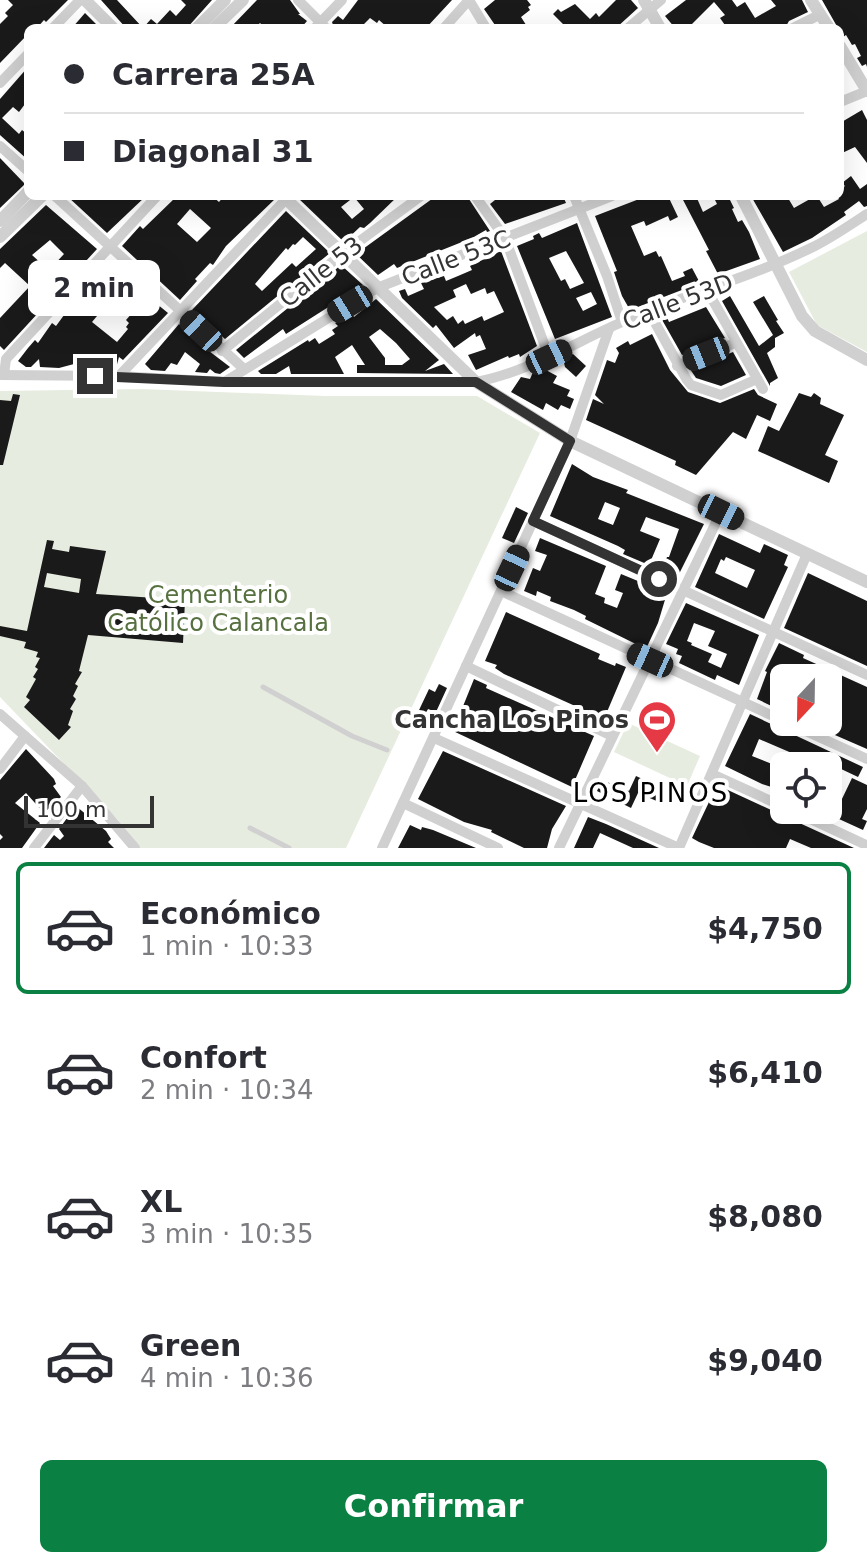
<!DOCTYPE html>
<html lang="es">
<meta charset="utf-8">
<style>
:root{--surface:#fff;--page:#f2f2f3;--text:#2b2b33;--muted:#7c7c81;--line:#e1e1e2;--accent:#0b8043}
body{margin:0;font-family:"DejaVu Sans",sans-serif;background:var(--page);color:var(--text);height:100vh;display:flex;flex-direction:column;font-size:30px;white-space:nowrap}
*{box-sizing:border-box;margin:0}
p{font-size:26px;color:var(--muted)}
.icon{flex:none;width:44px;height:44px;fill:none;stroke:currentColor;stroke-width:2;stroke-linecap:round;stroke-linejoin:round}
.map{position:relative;height:848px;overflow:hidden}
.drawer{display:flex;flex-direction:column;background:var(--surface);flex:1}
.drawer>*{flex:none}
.guide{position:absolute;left:24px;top:24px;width:820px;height:176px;border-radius:12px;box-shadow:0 8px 32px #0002;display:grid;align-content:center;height:176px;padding:0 40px;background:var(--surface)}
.needle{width:52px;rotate:202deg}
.fabs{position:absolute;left:770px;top:664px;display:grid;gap:16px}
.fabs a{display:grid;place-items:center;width:72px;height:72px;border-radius:12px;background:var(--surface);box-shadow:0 8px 32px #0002;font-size:40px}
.scale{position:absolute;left:24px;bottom:20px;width:130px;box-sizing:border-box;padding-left:8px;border:4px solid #333;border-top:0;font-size:22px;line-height:28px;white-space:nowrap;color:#333;-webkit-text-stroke:6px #fff;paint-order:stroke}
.end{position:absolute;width:36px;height:36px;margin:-18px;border:10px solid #333;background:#fff;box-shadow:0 0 0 4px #fff}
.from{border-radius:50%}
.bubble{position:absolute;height:56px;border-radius:12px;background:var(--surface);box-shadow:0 8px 32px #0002;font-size:26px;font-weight:800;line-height:56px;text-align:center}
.car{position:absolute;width:24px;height:48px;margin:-24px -12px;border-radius:10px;box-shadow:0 0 6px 2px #0007;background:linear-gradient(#222 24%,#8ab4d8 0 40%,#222 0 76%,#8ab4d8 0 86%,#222 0)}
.guide b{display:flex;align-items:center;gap:28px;height:76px;font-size:30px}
.guide b+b{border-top:2px solid var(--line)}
.guide i{width:20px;height:20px;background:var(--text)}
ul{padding:14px 0 0;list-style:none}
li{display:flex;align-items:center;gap:24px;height:132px;margin:0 16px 12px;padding:0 24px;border:4px solid transparent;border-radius:12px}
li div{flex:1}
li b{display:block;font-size:30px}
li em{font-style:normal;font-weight:800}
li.current{border-color:var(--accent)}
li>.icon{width:72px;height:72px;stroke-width:1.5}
.cta{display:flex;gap:16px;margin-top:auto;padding:16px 40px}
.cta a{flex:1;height:92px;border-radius:12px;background:var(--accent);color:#fff;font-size:32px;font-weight:800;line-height:92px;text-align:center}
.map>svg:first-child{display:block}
</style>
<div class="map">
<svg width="867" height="848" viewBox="0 0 867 848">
<rect width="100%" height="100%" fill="#fff"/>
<g fill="#e6ecdf">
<polygon points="867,231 867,352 817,325 789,272"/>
<polygon points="141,389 325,396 477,396 540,433 346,848 139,848 118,820 0,697 0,391"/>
<polygon points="628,723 700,756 687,786 614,752"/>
</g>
<g fill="#1a1a1a" fill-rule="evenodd">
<polygon points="8,0 68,0 46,22 44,20 37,28 28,28 28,34 0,63 0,24 8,16 5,13 13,5"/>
<polygon points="101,0 117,0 143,28 151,19 157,24 170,10 176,16 186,5 181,0 212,0 187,28 126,28"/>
<polygon points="257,0 290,0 300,14 298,14 307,21 301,28 265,28 260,23 255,28 230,28"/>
<polygon points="358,0 452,0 426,28 388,28 379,20 377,23 370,18 360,28 334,28 332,22 338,16 343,20"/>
<polygon points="495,0 527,0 531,5 528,7 530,10 521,17 528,28 497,28 484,9"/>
<polygon points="616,0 631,0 638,8 616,28 567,28 553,14 558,9 561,12 575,4 590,19 596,13 599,17"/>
<polygon points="686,0 732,0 737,7 745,2 755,18 776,6 771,0 802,0 808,12 789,21 785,28 727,28 720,18 725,15 714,2 688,28 675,28 665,16"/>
<polygon points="822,0 867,0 867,67 866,64 862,66 857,58 861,56 855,44 852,45 846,35 843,37"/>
<polygon points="85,13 100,28 72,28"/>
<polygon points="28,67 28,100 19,112 13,107 2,118 19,134 22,130 28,135 28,160 0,135 0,99"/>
<polygon points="862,110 867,120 867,163 855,147 840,154 840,123"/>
<polygon points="0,158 25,184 0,208"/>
<polygon points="851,176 860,189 867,184 867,206 864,207 859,201 844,212 846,215 812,238 783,252 751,196 783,196 785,199 788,198 794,208 810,199 808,196 817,196 824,207 839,199 837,196 840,196 840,190 845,186 842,183"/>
<polygon points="67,196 146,196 107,233"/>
<path d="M 177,196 L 212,196 L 219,202 L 224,196 L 274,196 L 275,199 L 226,246 L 213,265 L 210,263 L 195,279 L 197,281 L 180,300 L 122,246 L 140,226 L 143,229 ZM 190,209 L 211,228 L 197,242 L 177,224 Z"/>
<path d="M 300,196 L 398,196 L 370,223 L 364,228 L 360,227 L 344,242 L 298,198 ZM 354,197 L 364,209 L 352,219 L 341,207 Z"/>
<polygon points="436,196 467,196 490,231 487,232 486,230 472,238 397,268 394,264 378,275 356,254"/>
<polygon points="492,196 563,196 566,203 505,224 490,204 495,200"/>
<polygon points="647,196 668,196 678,217 670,221 668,216 646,226 644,221 631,226 644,256 656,251 659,257 661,256 672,281 685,276 683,272 692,268 700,283 630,310 622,296 614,272 617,271 595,216"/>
<polygon points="681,196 696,196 703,212 717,204 713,196 728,196 734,208 732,209 738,222 742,220 749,232 760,259 718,274 706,251 709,250"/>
<path d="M 46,205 L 97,249 L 4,350 L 0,346 L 0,318 L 30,286 L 5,263 L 0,268 L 0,249 ZM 50,240 L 64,254 L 51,268 L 46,264 L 44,266 L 32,255 Z"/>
<path d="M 286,211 L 330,253 L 225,339 L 192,310 ZM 303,237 L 316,249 L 296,267 L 292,263 L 262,291 L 255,284 L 286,248 L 288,250 L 293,244 L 295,245 Z"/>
<path d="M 577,223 L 612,317 L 555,339 L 517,246 L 534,239 L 533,236 L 539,233 L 542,238 ZM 566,251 L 584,283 L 570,289 L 565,279 L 561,281 L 549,258 ZM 591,292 L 597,304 L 583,311 L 576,298 Z"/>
<path d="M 501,251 L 537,346 L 520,357 L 519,354 L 509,358 L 508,356 L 476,370 L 468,355 L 486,349 L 480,335 L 476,337 L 475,333 L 454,348 L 436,325 L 433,328 L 402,298 L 399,291 L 405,289 L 408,296 L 424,289 L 421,283 L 444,276 L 446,281 L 458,276 L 472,270 L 470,266 ZM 466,284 L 471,294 L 485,288 L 487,294 L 494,291 L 504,312 L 484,321 L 482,316 L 465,324 L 463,320 L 458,324 L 453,316 L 447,320 L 434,307 L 456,297 L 453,290 Z"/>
<path d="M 107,263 L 168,313 L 123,360 L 119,357 L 116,368 L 75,368 L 74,364 L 59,368 L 40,367 L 39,359 L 31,367 L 26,367 L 18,361 L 28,348 L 35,340 L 38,343 L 52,323 L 56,326 L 81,292 L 83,294 L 103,273 L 100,271 ZM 121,289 L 140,304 L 126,320 L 129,323 L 126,327 L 128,329 L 117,342 L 92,322 L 102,310 L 110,316 L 116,308 L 112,304 L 112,300 Z"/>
<polygon points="341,265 363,285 286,334 283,329 244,358 236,350"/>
<polygon points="730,296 759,346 773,335 753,302 764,296 778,320 776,321 784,333 775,338 775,347 767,353 778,378 770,383 770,386 722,301"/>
<path d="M 376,299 L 439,360 L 425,371 L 444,364 L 453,374 L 357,373 L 357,365 L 365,365 L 352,345 L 335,357 L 344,374 L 291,374 L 289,366 L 276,374 L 261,374 L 258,371 L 308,340 L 309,342 L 315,338 L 319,344 L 335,334 L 332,330 L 338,326 L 335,323 L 352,313 L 354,317 ZM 380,329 L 396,343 L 410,359 L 402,365 L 385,365 L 385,358 L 369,337 Z"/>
<polygon points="706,307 725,338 682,355 661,318 666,315 669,322"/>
<polygon points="179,324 209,351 230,367 220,374 215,373 210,369 207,373 195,372 200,364 185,352 177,365 171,363 165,371 151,370 145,364"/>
<polygon points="652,334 670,370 688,392 720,403 754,389 758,395 777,404 770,421 757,415 746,439 733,432 696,475 675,465 676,461 586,420 593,399 604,404 595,395 607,360 615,363 619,353 616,348 628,341 630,345"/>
<polygon points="733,352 746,375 721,386 696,378 690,369"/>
<polygon points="573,354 586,366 576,377 565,367 563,359"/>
<polygon points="544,369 557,376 553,383 570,390 567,396 574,399 570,409 561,405 558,410 546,403 543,410 511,392 521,377 530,379 533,372 542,372"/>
<polygon points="799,393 811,397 814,393 821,398 820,404 844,415 825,455 838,461 829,483 758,451 768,426 779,431"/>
<polygon points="13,394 20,395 3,465 0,465 0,400 11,401"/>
<path d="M 572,464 L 593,477 L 628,490 L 626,493 L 704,524 L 678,576 L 662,569 L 667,557 L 669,557 L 679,529 L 646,517 L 640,531 L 660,539 L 649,565 L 623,554 L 625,550 L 618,546 L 550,516 ZM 605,502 L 620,508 L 613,525 L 598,519 Z"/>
<polygon points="516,507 528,513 514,543 502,538"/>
<path d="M 719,534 L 760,553 L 764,544 L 788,555 L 784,565 L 788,567 L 764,619 L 695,587 ZM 726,557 L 755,570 L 747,588 L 715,573 L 721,559 L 724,561 Z"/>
<polygon points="540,538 606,566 595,594 605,598 604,603 617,608 623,593 615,590 621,574 667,593 658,623 646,649 585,619 586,616 574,610 550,601 551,597 537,591 536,596 524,591 533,568 540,571 547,555 535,551"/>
<path d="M 47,540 L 54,541 L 52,549 L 69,552 L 70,546 L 106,551 L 96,594 L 185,600 L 183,643 L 88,635 L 79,671 L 82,672 L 75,684 L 78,686 L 73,696 L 76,699 L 70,709 L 73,711 L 68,725 L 71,727 L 59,740 L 24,707 L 30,700 L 26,697 L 36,679 L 33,677 L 38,669 L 35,667 L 40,658 L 36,657 L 38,652 L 24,648 L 26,642 L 0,636 L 0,626 L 27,631 ZM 47,573 L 81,579 L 79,593 L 44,587 Z"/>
<polygon points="808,573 867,601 867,666 784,628"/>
<path d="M 686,603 L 759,635 L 739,685 L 717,675 L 715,680 L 679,663 L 682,656 L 676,654 L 678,649 L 666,644 ZM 694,623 L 715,631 L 708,646 L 727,654 L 721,668 L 708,662 L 712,654 L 691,645 L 692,643 L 687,641 Z"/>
<polygon points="506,612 600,654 598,659 615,666 616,663 626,667 604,719 504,674 495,668 497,665 485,661"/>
<polygon points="779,643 804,655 803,658 867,687 867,749 828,732 828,678 784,678 784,712 757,699 767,672 765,671"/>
<polygon points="474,679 487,685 486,688 594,736 572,787 453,731"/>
<polygon points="439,684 447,688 436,712 428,709 418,730 411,727 429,689 435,692"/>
<polygon points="750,714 863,767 858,777 839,768 838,773 828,766 805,766 792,759 794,754 759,739 752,756 772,764 770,768 784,774 784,791 762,784 725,766"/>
<polygon points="26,749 54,779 56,784 53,786 61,797 44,813 26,793 15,803 40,823 22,848 0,848 0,840 3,837 0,834 0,780"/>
<polygon points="443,751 566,806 552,829 547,848 524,848 491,832 492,830 464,822 418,799"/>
<polygon points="636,776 664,789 659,802 638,793 631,808 597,791 602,780 629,791"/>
<polygon points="852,778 867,785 867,809 862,819 867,821 863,830 828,814 828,795 841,801"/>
<polygon points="717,785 782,815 854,848 811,848 790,839 786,848 714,848 699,842 692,838"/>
<polygon points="76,806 106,831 111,839 108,842 114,848 44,848 54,835 60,840 64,836 59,829"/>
<polygon points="588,817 606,824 659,848 633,848 600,833 593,848 574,848"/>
<polygon points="410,825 421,830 422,827 433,830 476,848 398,848"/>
</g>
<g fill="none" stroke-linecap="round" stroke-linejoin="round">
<g stroke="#d0d0d0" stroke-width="5">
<polyline points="263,687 352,736 387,750"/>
<polyline points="250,828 289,848"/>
</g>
<g stroke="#d0d0d0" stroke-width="10">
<polyline points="298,0 326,28"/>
<polyline points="53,28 80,0"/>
<polyline points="315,28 342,0"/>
<polyline points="444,28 469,0 486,28"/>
<polyline points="628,28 661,0"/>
<polyline points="793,28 821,14"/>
<polyline points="0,83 28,54"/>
<polyline points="840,102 867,91"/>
<polyline points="0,146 28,171"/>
<polyline points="55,196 244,369"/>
<polyline points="475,196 505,238 549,357"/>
<polyline points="574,196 607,276 622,322"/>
<polyline points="707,290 763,389"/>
<polyline points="649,312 687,380 691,385 721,395 757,379"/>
<polyline points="222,351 342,254 421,196"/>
<polyline points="677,366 735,343"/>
<path d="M 0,375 L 119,376 L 224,382 L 476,382 C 528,372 574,343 622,322 C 685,294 753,277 815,246 C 833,237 850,225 867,214"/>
<polyline points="4,375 6,359 157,196"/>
<polyline points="119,376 289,196"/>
<polyline points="226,381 377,288 612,196"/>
<polyline points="533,521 867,675"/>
<polyline points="501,591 784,721"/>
<polyline points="466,666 612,736"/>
<polyline points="0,714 82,786 135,848"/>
<polyline points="786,722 867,759"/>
<polyline points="434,738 679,848"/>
<polyline points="0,769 25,736"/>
<polyline points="712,774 784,807"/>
<polyline points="403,803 498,848"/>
<polyline points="791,810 864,844"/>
<polyline points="34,848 82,786"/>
<polyline points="382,848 570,441 609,329"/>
<polyline points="559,848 721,512"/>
<polyline points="679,848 807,554"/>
</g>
<g stroke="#d0d0d0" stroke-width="12">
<polyline points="85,0 113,28"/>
<polyline points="644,0 660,28"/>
<polyline points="811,0 829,28"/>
<polyline points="197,28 225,0"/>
<polyline points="214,28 243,0"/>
<polyline points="840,46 867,91"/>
<polyline points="283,196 476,382 570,441 867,582"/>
<polyline points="741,196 802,316 815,331 867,360"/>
<polyline points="0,221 28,192"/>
<polyline points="0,237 42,196"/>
</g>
</g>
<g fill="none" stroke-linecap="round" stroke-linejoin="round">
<polyline stroke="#333" stroke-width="10" points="95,376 224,382 476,382 570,441 533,521 659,579"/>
</g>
<defs>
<symbol id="stadium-pin" viewBox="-11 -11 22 30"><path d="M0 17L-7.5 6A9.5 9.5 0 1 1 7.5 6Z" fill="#e63946" stroke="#fff"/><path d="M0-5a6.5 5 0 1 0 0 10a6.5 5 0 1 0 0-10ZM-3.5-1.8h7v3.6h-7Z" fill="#fff"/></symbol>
</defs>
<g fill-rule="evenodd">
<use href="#stadium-pin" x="635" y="698" width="44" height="60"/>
</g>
<g text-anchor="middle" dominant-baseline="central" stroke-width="8" stroke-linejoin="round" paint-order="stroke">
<g font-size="24" fill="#333" stroke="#fff">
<text transform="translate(456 258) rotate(-21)">Calle 53C</text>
<text transform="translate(321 272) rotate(-38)">Calle 53</text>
<text transform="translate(678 302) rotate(-21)">Calle 53D</text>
</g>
<g font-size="24" fill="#56703f" stroke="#fff">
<text x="218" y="595">Cementerio<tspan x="218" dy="28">Católico Calancala</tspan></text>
</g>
<g font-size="24" font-weight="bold" fill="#333" stroke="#fff" text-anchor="end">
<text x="629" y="720">Cancha Los Pinos</text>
</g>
<g font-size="26" letter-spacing="2" fill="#000" stroke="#fff">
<text x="651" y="793">LOS PINOS</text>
</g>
</g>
</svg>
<div class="fabs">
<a><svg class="needle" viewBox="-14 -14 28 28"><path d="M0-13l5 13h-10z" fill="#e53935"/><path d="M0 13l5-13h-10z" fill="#7c7c81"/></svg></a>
<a><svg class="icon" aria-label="locate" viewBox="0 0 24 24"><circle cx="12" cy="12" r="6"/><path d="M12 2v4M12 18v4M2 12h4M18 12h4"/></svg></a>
</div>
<div class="scale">100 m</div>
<i class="end from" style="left:659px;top:579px"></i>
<i class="end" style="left:95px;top:376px"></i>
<div class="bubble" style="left:28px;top:260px;width:132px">2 min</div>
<i class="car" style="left:350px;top:304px;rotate:239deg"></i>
<i class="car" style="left:201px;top:331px;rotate:313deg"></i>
<i class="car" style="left:706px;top:354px;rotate:248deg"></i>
<i class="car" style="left:549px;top:357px;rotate:65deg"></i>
<i class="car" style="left:721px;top:512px;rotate:116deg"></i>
<i class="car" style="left:512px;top:568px;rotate:25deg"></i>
<i class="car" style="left:650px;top:660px;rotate:294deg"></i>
<div class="guide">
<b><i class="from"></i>Carrera 25A</b>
<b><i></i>Diagonal 31</b>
</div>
</div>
<section class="drawer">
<ul>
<li class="current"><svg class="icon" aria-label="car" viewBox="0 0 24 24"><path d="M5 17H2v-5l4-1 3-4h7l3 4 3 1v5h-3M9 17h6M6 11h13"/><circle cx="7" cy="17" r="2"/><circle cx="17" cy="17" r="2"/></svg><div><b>Económico</b><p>1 min · 10:33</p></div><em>$4,750</em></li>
<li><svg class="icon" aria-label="car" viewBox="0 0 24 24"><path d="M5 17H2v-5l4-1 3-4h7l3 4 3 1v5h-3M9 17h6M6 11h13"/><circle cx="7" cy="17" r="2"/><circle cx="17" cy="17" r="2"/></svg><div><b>Confort</b><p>2 min · 10:34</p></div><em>$6,410</em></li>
<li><svg class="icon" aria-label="car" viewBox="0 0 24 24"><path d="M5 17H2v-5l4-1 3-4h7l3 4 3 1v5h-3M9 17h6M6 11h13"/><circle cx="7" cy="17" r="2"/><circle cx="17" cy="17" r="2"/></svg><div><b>XL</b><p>3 min · 10:35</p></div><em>$8,080</em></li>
<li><svg class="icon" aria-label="car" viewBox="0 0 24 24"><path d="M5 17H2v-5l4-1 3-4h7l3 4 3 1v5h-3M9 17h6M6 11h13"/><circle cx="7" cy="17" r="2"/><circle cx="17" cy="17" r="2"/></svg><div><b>Green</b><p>4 min · 10:36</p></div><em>$9,040</em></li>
</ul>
<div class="cta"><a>Confirmar</a></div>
</section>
